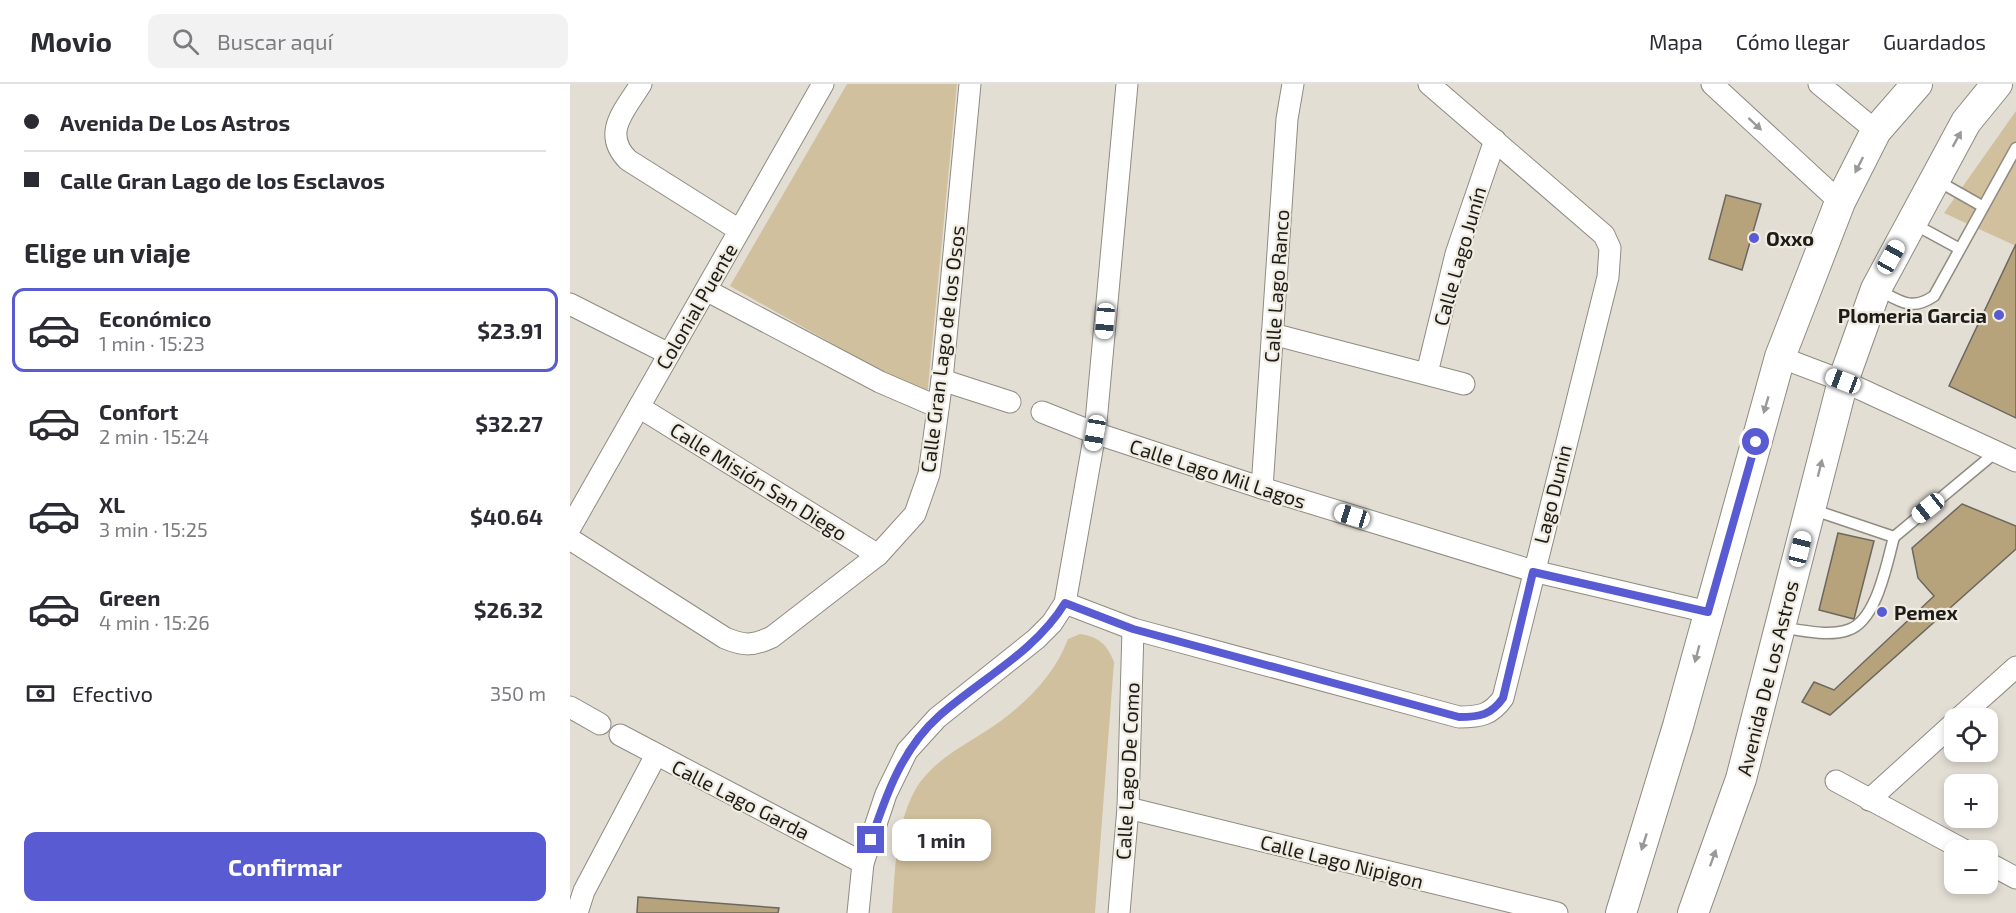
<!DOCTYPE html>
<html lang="es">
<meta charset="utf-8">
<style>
:root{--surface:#fff;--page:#f2f2f3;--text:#2b2b33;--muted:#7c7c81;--line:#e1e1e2;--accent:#595bd2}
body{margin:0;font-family:"Exo 2",sans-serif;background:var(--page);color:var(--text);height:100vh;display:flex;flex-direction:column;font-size:22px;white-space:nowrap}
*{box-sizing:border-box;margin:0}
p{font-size:20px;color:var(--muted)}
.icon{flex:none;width:33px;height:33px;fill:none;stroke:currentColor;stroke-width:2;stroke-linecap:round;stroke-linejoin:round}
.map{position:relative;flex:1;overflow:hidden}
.drawer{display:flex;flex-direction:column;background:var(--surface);width:570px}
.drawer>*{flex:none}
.banner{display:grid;align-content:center;height:132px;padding:0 24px;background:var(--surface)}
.fabs{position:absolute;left:1374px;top:624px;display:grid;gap:12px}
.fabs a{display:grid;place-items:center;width:54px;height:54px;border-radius:12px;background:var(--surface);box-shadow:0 3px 9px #0003;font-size:30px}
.end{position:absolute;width:27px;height:27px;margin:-14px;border:8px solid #595bd2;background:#fff;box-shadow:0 0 0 3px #fff}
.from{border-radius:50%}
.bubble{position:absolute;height:42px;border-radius:12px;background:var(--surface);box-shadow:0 3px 9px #0003;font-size:20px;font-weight:700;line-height:42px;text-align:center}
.car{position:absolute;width:18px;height:36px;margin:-18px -9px;border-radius:8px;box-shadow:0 0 4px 2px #0007;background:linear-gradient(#fff 24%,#345 0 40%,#fff 0 76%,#345 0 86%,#fff 0)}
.banner b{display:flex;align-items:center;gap:21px;height:57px;font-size:22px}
.banner b+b{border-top:2px solid var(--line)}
.banner i{width:15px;height:15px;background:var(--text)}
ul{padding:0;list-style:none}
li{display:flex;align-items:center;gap:18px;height:84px;margin:0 12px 9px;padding:0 12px;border:3px solid transparent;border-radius:12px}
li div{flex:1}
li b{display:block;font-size:22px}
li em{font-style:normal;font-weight:700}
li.current{border-color:var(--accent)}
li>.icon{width:54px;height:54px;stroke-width:1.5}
h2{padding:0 24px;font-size:27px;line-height:72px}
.pay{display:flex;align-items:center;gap:15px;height:66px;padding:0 24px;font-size:22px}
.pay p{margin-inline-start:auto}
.cta{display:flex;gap:12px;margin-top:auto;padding:12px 24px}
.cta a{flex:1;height:69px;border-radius:12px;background:var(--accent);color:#fff;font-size:24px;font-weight:700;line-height:69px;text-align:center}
header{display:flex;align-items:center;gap:36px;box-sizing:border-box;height:84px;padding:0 30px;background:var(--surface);border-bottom:2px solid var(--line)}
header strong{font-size:28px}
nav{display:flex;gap:33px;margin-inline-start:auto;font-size:21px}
.search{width:420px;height:54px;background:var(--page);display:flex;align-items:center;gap:15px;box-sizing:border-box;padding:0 21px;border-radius:12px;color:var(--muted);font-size:22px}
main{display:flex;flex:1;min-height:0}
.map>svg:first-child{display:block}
</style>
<header>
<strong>Movio</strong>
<div class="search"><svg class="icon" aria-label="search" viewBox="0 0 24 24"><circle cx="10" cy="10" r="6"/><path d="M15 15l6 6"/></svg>Buscar aquí</div>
<nav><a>Mapa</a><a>Cómo llegar</a><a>Guardados</a></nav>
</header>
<main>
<section class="drawer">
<div class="banner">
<b><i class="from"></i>Avenida De Los Astros</b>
<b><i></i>Calle Gran Lago de los Esclavos</b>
</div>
<h2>Elige un viaje</h2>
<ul>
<li class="current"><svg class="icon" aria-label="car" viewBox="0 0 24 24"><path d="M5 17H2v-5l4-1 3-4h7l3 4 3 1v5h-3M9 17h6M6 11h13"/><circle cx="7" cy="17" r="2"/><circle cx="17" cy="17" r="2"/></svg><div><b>Económico</b><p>1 min · 15:23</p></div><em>$23.91</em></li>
<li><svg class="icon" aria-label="car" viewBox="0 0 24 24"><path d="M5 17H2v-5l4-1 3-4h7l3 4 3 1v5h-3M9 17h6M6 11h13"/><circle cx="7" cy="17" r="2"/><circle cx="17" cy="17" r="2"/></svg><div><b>Confort</b><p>2 min · 15:24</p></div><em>$32.27</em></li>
<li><svg class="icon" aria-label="car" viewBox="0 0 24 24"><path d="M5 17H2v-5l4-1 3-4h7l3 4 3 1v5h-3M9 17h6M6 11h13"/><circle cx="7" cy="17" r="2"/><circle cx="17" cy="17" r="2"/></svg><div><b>XL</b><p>3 min · 15:25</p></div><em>$40.64</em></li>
<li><svg class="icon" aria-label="car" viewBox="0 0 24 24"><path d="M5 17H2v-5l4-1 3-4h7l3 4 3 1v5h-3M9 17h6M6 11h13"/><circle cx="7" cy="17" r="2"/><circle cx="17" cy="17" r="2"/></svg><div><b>Green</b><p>4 min · 15:26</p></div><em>$26.32</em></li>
</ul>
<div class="pay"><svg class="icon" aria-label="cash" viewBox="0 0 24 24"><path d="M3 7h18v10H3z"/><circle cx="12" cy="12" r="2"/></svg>Efectivo<p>350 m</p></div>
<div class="cta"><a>Confirmar</a></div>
</section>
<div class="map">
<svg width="1446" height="829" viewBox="0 0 1446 829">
<rect width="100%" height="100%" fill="#e3ded4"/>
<g fill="#d0c09d">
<polygon points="277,0 387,0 357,313 160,202"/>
<polygon points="1446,27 1446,162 1374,129"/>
<path d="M 510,550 C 529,553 537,560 544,578 L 525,829 L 322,829 C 325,790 325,748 342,712 C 360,674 402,659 432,636 C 460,615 486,588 498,555 Z"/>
</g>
<g fill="#b6a37b" stroke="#6c685e" stroke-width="1.5">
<polygon points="1156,111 1191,120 1172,186 1139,175"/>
<polygon points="1446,160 1446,334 1379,302"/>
<polygon points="1392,420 1446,442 1446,465 1260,631 1232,618 1244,598 1264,606 1364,512 1348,494 1342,464"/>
<polygon points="1268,449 1304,457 1284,535 1249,526"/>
<polygon points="68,813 209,824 208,829 67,829"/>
</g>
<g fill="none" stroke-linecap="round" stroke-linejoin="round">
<defs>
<g id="service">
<polyline points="1368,97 1412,122"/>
<polyline points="1344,140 1388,164"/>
<path d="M 1309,206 C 1331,218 1342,227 1364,212 L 1446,64"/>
<polyline points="1324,453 1426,368"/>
<path d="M 1213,544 C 1233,546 1258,553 1278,546 C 1307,537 1317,478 1324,453 L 1241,425"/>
</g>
<g id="minor">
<path d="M 71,0 C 55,26 31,49 58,76 L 169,146"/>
<polyline points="1142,0 1270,118"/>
<polyline points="1249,0 1306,47"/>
<polyline points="136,206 310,298 368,323"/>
<polyline points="0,220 99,270"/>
<polyline points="702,250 894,300"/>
<polyline points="1210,273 1273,297 1446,377"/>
<polyline points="857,289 886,170 925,56"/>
<polyline points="372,296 440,318"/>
<polyline points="69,323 308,471"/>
<polyline points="472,328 525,349 692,404 963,487 1138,528"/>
<polyline points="692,404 717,35 723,0"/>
<polyline points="0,444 253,0"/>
<path d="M 0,455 L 155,554 C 174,562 183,562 202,553 L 308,471 L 345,430 L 359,390 L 372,296 L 400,0"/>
<path d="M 495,519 L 563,545 L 889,633 C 910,633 921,631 933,614 L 1038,193 L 1040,164 L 1034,151 L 859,0"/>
<polyline points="0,623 30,640"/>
<polyline points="1389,634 1446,583"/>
<polyline points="50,651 293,779"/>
<polyline points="1266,697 1394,766"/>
<polyline points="1299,716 1384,639"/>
<polyline points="558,724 987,829"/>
<polyline points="1418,779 1446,794"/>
<polyline points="7,829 14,807 86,671"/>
<polyline points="288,829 293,779 316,710 337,667 367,634 466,555 482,539 495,519 525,349 557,0"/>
<polyline points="549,829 558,724 563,545"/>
</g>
<g id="secondary">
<polyline points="1051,829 1108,642 1210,273 1270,118 1306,47 1347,0"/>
<polyline points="1123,829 1171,695 1273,297 1306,205 1396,38 1427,0"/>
</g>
</defs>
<use href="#service" stroke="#908b81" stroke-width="13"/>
<use href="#minor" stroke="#908b81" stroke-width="23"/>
<use href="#secondary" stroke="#908b81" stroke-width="32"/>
<use href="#service" stroke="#fff" stroke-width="10"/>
<use href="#minor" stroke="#fff" stroke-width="21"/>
<use href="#secondary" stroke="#fff" stroke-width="30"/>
</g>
<defs><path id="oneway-solid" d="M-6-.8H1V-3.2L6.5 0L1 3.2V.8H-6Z" transform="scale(1.5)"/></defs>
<g fill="#999997">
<use href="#oneway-solid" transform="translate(1185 40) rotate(43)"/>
<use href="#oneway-solid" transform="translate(1387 55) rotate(-61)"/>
<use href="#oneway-solid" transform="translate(1289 81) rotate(117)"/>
<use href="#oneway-solid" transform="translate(1196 321) rotate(106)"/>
<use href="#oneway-solid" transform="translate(1250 384) rotate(-76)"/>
<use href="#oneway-solid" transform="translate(1127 570) rotate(105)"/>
<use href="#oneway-solid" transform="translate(1074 758) rotate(108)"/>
<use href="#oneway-solid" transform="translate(1143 774) rotate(-70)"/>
</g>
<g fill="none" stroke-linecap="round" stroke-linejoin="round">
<path stroke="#595bd2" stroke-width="8" d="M 301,756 C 316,711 332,665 369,632 C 411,595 465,568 495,519 L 563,545 L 889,633 C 910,633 921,631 933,614 L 963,488 L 1138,528 L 1186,358"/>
</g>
<g fill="#595bd2" stroke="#f1ece1" stroke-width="2">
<circle cx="1184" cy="154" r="6"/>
<circle cx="1429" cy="231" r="6"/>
<circle cx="1312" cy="528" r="6"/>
</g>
<g text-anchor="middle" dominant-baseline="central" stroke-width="4.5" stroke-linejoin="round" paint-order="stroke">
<g font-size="20" font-weight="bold" fill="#1d1c18" stroke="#f1ece1" text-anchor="start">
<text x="1196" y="154">Oxxo</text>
<text x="1417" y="231" text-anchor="end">Plomeria Garcia</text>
<text x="1324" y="528">Pemex</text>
</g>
<g font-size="20" fill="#1d1c18" stroke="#f1ece1">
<text transform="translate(889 172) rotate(-74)">Calle Lago Junín</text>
<text transform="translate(706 202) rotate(-86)">Calle Lago Ranco</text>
<text transform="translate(126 222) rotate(-60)">Colonial Puente</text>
<text transform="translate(372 265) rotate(-83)">Calle Gran Lago de los Osos</text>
<text transform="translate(648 389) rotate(18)">Calle Lago Mil Lagos</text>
<text transform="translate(189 397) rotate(32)">Calle Misión San Diego</text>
<text transform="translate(982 410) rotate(-76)">Lago Dunin</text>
<text transform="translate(1197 594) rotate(-76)">Avenida De Los Astros</text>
<text transform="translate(557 687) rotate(-87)">Calle Lago De Como</text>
<text transform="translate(171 715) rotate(27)">Calle Lago Garda</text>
<text transform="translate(772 777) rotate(14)">Calle Lago Nipigon</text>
</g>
</g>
</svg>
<div class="fabs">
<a><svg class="icon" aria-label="locate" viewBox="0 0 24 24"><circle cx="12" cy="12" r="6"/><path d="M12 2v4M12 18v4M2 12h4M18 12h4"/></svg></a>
<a>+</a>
<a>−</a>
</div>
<i class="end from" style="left:1186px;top:358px"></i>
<i class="end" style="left:301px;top:756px"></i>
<div class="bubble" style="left:322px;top:735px;width:99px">1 min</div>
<i class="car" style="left:1321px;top:173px;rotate:29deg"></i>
<i class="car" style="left:535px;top:237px;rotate:185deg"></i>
<i class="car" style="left:1273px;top:297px;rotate:291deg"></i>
<i class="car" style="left:525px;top:349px;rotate:190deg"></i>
<i class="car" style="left:1358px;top:424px;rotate:231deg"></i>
<i class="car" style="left:782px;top:432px;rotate:287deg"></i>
<i class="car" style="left:1230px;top:465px;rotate:14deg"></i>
</div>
</main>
